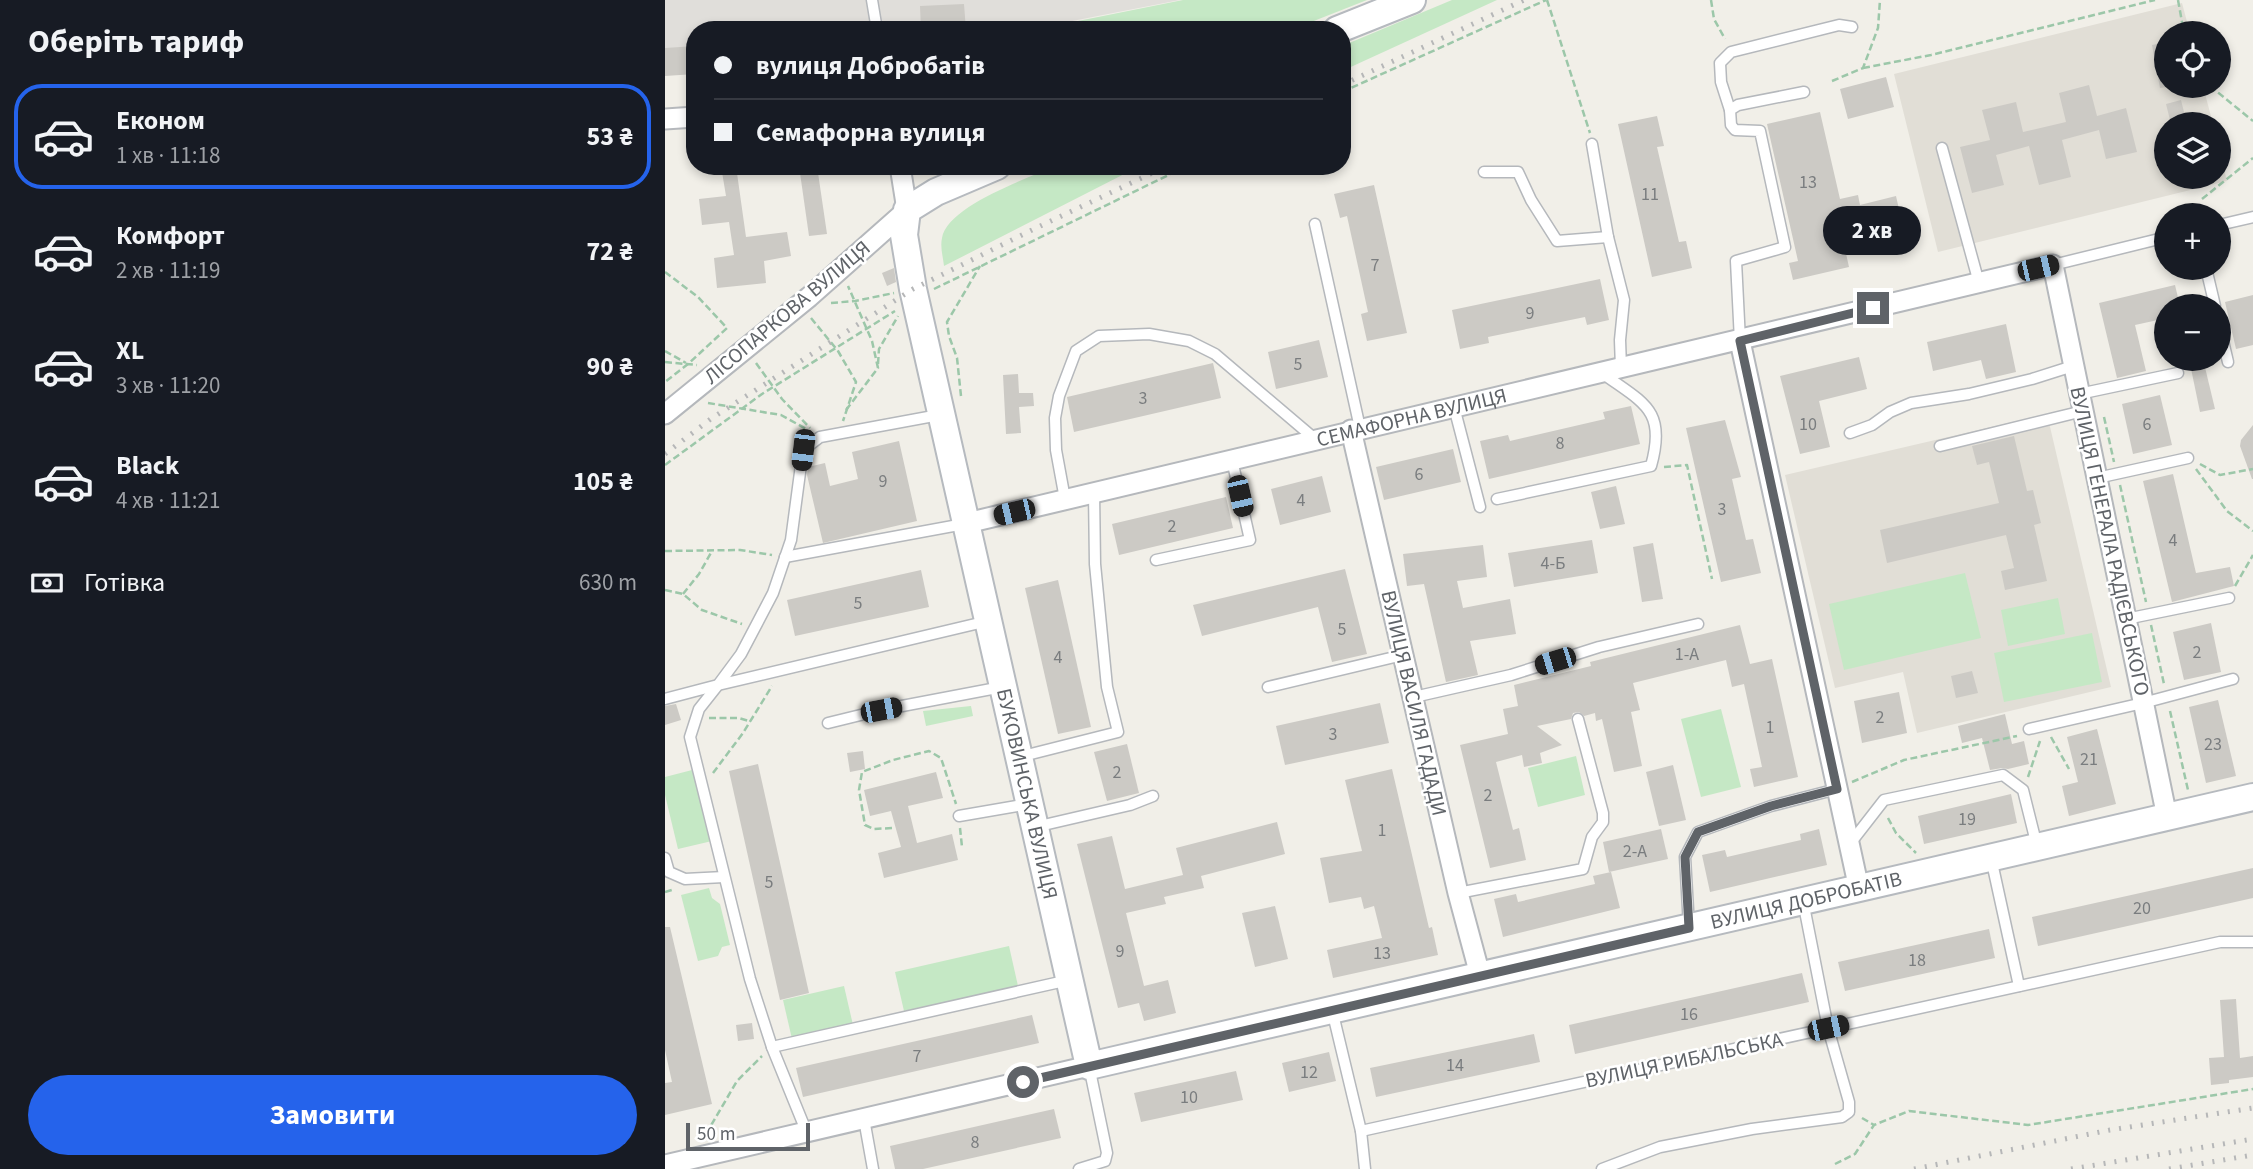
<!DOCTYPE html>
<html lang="uk">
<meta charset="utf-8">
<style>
:root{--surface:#171b24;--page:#20242c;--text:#f1f3f6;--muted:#9ea1a6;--line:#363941;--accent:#2563eb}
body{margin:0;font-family:"Source Sans 3",sans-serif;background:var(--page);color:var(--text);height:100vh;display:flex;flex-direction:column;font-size:26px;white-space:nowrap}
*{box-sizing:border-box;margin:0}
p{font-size:23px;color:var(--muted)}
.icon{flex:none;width:38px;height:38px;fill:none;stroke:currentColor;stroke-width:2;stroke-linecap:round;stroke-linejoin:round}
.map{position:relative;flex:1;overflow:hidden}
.sheet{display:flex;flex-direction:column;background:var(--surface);width:665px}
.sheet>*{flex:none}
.hud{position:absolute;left:21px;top:21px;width:665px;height:154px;border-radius:28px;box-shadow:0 4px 10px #0003;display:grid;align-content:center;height:154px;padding:0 28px;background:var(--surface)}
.tools{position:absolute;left:1489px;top:21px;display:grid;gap:14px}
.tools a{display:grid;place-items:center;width:77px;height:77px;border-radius:50%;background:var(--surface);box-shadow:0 4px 10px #0003;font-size:35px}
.scale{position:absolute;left:21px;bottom:18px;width:124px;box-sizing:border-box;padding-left:7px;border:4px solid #5f6368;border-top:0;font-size:19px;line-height:24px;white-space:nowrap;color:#5f6368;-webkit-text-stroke:5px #fff;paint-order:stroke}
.end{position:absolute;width:32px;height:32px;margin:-16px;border:9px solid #5f6368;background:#fff;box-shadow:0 0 0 4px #fff}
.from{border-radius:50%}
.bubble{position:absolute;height:49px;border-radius:24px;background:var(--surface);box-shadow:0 4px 10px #0003;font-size:23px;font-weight:700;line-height:49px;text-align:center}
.car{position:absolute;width:21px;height:42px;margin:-21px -10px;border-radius:9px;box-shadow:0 0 5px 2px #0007;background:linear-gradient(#222 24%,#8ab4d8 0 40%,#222 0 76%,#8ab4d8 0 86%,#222 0)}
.hud b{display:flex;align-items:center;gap:24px;height:66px;font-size:26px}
.hud b+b{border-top:2px solid var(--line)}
.hud i{width:18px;height:18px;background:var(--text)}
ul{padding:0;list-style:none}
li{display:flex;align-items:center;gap:21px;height:105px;margin:0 14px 10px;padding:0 14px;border:4px solid transparent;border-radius:28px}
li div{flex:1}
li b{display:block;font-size:26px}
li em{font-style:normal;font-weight:700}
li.on{border-color:var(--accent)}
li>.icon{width:63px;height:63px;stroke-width:1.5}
h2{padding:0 28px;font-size:32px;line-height:84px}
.pay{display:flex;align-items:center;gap:18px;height:77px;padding:0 28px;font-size:26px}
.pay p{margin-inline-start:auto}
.cta{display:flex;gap:14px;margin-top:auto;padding:14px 28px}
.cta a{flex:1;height:80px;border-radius:42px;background:var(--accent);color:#fff;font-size:28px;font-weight:700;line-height:80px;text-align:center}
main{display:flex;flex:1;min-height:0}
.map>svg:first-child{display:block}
</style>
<main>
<section class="sheet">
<h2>Оберіть тариф</h2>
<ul>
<li class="on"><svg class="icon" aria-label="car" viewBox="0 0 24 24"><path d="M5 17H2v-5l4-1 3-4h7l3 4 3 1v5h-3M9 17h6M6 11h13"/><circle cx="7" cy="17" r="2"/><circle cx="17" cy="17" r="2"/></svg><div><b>Економ</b><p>1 хв · 11:18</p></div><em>53 ₴</em></li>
<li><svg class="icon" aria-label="car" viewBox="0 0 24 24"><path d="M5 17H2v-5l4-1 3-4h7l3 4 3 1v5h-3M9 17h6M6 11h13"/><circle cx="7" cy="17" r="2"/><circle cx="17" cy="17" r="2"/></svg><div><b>Комфорт</b><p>2 хв · 11:19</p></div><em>72 ₴</em></li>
<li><svg class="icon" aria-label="car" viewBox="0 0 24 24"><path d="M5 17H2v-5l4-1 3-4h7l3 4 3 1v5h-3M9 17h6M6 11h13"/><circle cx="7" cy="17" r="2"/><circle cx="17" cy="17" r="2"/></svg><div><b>XL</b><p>3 хв · 11:20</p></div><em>90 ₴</em></li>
<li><svg class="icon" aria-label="car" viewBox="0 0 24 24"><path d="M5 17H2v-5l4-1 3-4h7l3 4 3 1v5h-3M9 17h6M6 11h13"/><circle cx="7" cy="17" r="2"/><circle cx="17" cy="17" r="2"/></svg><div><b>Black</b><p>4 хв · 11:21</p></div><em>105 ₴</em></li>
</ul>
<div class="pay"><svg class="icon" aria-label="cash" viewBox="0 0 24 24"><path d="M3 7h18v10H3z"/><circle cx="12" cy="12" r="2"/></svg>Готівка<p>630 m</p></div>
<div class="cta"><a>Замовити</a></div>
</section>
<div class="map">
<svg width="1588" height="1169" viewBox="0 0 1588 1169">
<rect width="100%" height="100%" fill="#f1efe8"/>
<polygon fill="#e0deda" points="0,0 515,0 361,30 30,30 30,71 0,73"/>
<g fill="#e1ded6">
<polygon points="1517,3 1525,33 1502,33 1502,86 1538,86 1548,124 1502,124 1502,177 1554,177 1554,150 1562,181 1273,252 1229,74"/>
<polygon points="1382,414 1446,687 1252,733 1238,672 1170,688 1120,475"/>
</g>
<g fill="#c5e8c5">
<polygon points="518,0 702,0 626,30 368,30"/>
<polygon points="787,0 832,0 677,71 677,46"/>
<path d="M 391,166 L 475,166 L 279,266 C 278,257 275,247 277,238 C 282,206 363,178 391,166 Z"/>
<polygon points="1300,573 1316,638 1179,670 1164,604"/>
<polygon points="1393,598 1400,634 1343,646 1336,610"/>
<polygon points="1427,633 1437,682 1339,702 1329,653"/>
<polygon points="306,706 308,716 261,726 258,711"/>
<polygon points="1056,709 1076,787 1036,797 1016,719"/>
<polygon points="911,756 920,795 873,807 863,768"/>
<polygon points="31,769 47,841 13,849 0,795 0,777"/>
<polygon points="44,888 47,898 55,904 65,945 57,947 53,956 33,961 16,895"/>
<polygon points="344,946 353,986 239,1011 230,972"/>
<polygon points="179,986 188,1025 127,1039 118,1000"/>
</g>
<g fill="#cccac5">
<polygon points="299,4 301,30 256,30 255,6"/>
<polygon points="1502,42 1502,87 1495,88 1487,45"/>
<polygon points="30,46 30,74 0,76 0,48"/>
<polygon points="1221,77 1229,107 1183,119 1175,89"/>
<polygon points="1424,85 1432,116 1461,108 1472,152 1441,159 1434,130 1397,140 1406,177 1374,185 1364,146 1331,155 1339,185 1307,193 1295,147 1325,140 1317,110 1351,102 1358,132 1401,122 1394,93"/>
<polygon points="1516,100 1522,124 1506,124 1501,104"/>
<polygon points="1155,112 1175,199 1193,195 1195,205 1231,196 1238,227 1222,231 1218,215 1180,223 1184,239 1178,240 1184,267 1128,280 1124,263 1133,261 1102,124"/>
<polygon points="992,116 999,146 992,147 1014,242 1021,241 1027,268 987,277 953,124"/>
<polygon points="56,166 71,166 81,237 122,232 126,256 99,261 101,283 52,288 49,258 69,255 64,222 37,225 34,199 61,196"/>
<polygon points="134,166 152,166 162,234 144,236"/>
<polygon points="709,185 742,333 702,341 696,314 703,312 682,216 675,218 669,194"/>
<polygon points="229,268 231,282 222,286 217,273"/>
<polygon points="935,279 944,320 922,325 920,317 823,337 824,343 795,349 787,310"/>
<polygon points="1510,285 1515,306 1502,306 1502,318 1470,325 1481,371 1452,378 1434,303"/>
<polygon points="1588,295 1588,345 1571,349 1560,302"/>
<polygon points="1341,324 1351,372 1321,379 1316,360 1268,371 1262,342"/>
<polygon points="654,340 663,377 611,389 603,352"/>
<polygon points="1194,357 1202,389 1154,401 1165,447 1135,454 1115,376"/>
<polygon points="1524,359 1538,359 1550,409 1535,412"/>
<polygon points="548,363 556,398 409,432 402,397"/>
<polygon points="353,374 354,393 368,393 369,406 354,407 356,433 341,434 338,375"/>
<polygon points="1495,395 1507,445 1468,454 1457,404"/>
<polygon points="966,406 975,444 824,479 815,441 843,435 845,441 940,419 938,412"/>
<polygon points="1060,420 1076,477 1067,479 1081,540 1088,539 1096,573 1056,582 1021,428"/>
<polygon points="1588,425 1588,479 1587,479 1575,446 1576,440"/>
<polygon points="1349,436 1362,491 1368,490 1376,523 1369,525 1382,581 1340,590 1336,571 1349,568 1341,535 1222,563 1215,530 1334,503 1324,462 1312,465 1307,446"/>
<polygon points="234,441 252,521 158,543 142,475 143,467 160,463 165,486 193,479 187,452"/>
<polygon points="788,449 796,482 719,500 711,467"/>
<polygon points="1508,474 1531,573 1565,567 1569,586 1507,602 1478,481"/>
<polygon points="657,476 666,512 615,525 606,489"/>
<polygon points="951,486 960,524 935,529 926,492"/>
<polygon points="561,497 568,528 454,555 447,524"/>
<polygon points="927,540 933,573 849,587 843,553"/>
<polygon points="988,543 998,599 977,602 968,547"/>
<polygon points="818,545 822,577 792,581 798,608 845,599 851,634 805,641 813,675 781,682 759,584 742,586 738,554"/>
<polygon points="680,569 702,654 667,662 653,607 537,636 528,605"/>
<polygon points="256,570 264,607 130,636 122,600"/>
<polygon points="393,580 426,727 393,734 360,588"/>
<polygon points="1546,623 1556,672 1519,680 1508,632"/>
<polygon points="1075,625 1085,664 1107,659 1133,777 1089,787 1085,769 1097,767 1079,684 1067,687 1061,660 968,683 975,710 966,712 977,766 949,772 937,719 931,721 930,713 919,716 914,712 908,713 906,719 872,726 897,745 875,753 877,763 859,767 857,755 831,762 848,830 854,828 861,860 825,868 795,745 843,734 838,709 853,706 849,685 926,666 925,662"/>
<polygon points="1307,671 1313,693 1291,698 1286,676"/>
<polygon points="1234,692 1242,733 1197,743 1189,701"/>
<polygon points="1553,700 1571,776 1541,783 1524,707"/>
<polygon points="715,703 724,743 620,765 611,726"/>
<polygon points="11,704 16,720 0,725 0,706"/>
<polygon points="1340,714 1347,744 1359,741 1364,764 1343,769 1337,768 1325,770 1317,738 1297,743 1293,726"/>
<polygon points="1432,729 1451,804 1404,816 1397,786 1413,782 1402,737"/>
<polygon points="462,744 474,793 442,801 429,752"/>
<polygon points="198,751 200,769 185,772 182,753"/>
<polygon points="93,764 144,993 115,1000 64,771"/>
<polygon points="1008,765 1021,820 994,826 981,772"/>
<polygon points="727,769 764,928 767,927 773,955 668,978 662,950 717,938 709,906 699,909 696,897 664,903 655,858 697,851 680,780"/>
<polygon points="271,772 278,798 243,806 252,843 287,834 293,860 219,878 213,853 236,847 226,811 205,816 199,790"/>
<polygon points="1346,794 1352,823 1259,844 1253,816"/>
<polygon points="612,822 620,854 536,876 539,888 499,897 501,904 461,913 479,986 503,980 511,1013 479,1021 474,1003 453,1008 412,844 447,836 460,889 518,875 511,848"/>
<polygon points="996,829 1003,859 944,872 938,842"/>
<polygon points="1154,829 1162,865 1045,892 1037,855 1060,850 1062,857 1136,840 1135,834"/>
<polygon points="1588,868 1588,898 1373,946 1367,917"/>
<polygon points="946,872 955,908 838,937 829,899 851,894 853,902 930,884 928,876"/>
<polygon points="610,906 623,959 590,967 577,913"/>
<polygon points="0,927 5,927 47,1104 0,1115 0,1083 7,1082 0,1050"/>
<polygon points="1324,929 1330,958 1180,991 1173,962"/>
<polygon points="1137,973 1144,1002 910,1054 904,1025"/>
<polygon points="1571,999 1575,1058 1588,1056 1588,1077 1564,1080 1564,1083 1546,1085 1544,1058 1559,1057 1555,1000"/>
<polygon points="367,1015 374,1043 138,1097 131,1068"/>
<polygon points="87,1023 89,1039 73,1041 71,1025"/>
<polygon points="869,1034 875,1062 711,1097 705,1068"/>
<polygon points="664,1052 671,1081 624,1092 617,1063"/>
<polygon points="571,1071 578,1100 476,1122 469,1093"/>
<polygon points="389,1109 396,1138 258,1169 230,1169 225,1146"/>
</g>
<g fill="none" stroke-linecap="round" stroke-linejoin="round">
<defs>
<g id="lane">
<polyline points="207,0 212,30"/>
<polyline points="1065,110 1056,82 1055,63 1066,52 1174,25 1187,27"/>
<polyline points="927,144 943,237 959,300 955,340 956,368"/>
<polyline points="1277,148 1314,283"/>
<polyline points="819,172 853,172 866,200 892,241 943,237"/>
<polyline points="650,224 695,428"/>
<polyline points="1554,225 1588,217"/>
<polyline points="1388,265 1502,237"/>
<polyline points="1541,268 1550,306"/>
<polyline points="1554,324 1563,362"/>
<polyline points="1075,341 1071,261 1120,247 1095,131 1070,130 1066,125 1065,110 1073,105 1139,92"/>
<polyline points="1414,394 1513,373"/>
<polyline points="789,407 815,507"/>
<polyline points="1185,433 1207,425 1225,412 1246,403 1304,394 1367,379 1408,366"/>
<polyline points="1275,446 1418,411"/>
<polyline points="1432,478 1523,458"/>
<polyline points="400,499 391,450 390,418 394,396 411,351 434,336 484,334 524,341 550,354 650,439"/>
<path d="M 832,499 L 986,466 C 1002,409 978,403 937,373"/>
<polyline points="120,557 299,524"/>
<polyline points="491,560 585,540 567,460"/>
<polyline points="1461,619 1564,598"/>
<polyline points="603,687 738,655"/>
<polyline points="749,697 846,675 934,647 1033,624"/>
<polyline points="0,699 53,685 76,654 108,593 126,540 138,450 155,437 274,415"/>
<polyline points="163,723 216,710 337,687"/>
<polyline points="1364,729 1478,703 1568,679"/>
<polyline points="354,757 453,732 442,687 430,564 429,492"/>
<polyline points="294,816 352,806"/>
<polyline points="370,827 465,805 488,796"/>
<polyline points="1184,845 1219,800 1338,775 1358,790 1372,846"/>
<polyline points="0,858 4,872 20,879 59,877"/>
<polyline points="1326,858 1354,986"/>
<polyline points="793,893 918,869 927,837 938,822 938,813 913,719"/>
<polyline points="1024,927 1020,857 1033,832 1106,806 1172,789"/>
<polyline points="667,1010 696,1131 700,1169"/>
<polyline points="107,1047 404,980"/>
<polyline points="199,1119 208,1169"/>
<polyline points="696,1131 1555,942 1588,942"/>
<polyline points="142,1133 107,1047 85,979 25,737 34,709 53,685 323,621"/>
<polyline points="414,1169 440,1161 442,1153 424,1066"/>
<polyline points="937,1169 995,1147 1087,1129 1177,1117 1184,1112 1184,1102 1163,1028 1138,901"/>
</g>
<g id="street">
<polyline points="0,119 30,117"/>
<polyline points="1075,341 1194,889"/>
<polyline points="0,414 144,297 242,210 235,166"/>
<polyline points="686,430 793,893 815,975"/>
<path id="s1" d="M 302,523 L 1388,265 L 1502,817"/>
<polyline points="0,1165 424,1066"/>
</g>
<g id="secondary">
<polyline points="672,30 747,0"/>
<path id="s2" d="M 332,166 L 271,192 L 242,210 L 239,235 L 248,289 L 424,1066 L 1588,797"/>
</g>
</defs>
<use href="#lane" stroke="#b5b8bc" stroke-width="13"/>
<use href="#street" stroke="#b5b8bc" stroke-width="23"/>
<use href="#secondary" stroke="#b6babf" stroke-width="30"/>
<g stroke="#9cc7a9" stroke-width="2.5" stroke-dasharray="7 3.5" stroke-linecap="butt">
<polyline points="882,0 925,133"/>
<polyline points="1046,0 1049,19 1060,39"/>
<polyline points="1513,0 1519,33"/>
<polyline points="1198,68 1266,55 1490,0"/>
<polyline points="1167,81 1198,68 1213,28 1215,0"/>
<polyline points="1545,86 1588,121"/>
<polyline points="677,92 881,0"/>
<polyline points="1537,199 1588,158"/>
<polyline points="0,272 33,297 62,328 23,364 0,382"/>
<polyline points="269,289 522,166"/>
<polyline points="166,303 190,301 229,293"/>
<polyline points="146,318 173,351 191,382 178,421"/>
<polyline points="0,351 21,363"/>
<polyline points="0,362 32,365"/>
<polyline points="91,363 117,399 145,428"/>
<polyline points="213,364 214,349 233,316"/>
<polyline points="296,396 292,358 284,336 282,322 315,266"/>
<polyline points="43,403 116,415 143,430"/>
<polyline points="181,410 213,368 207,341 183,286"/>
<polyline points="1439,417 1449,462"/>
<polyline points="1535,464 1555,475 1588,469"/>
<polyline points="0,465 97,394 230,311"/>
<polyline points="999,467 1022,465 1047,579"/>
<polyline points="1531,469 1562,511 1588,531"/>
<polyline points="1455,485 1481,602"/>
<polyline points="0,551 75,550 107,555"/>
<polyline points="1570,586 1588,555"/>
<polyline points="0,590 18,594 37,610 77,624"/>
<polyline points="18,594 34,574 47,551"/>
<polyline points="1486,625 1499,684"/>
<polyline points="1505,711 1523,790"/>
<polyline points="44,718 74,718 84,721"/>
<polyline points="1386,737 1404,769"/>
<polyline points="48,773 78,733 107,686"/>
<polyline points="1363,777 1375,741"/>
<polyline points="1187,782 1239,760 1352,736"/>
<polyline points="1223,818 1231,833 1251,853"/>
<polyline points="227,828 209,829 200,825 194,790 197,772 228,760 264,751 276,758 291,804"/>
<polyline points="295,828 297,847"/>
<polyline points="0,892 10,889"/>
<polyline points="1197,1118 1209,1125"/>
<polyline points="41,1134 72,1081 97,1056"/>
<polyline points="1170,1164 1190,1154 1209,1125 1244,1111 1363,1125 1588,1089"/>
</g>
<use href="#lane" stroke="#fff" stroke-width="10"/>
<use href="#street" stroke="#fff" stroke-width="19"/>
<use href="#secondary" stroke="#fff" stroke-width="26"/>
<g stroke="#b6b7b8" stroke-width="5" stroke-dasharray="2 9" stroke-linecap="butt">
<polyline points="677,85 859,0"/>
<polyline points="0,454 47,418 248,289 369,229 502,166"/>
<polyline points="1249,1169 1445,1130 1588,1108"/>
<polyline points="1406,1169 1588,1139"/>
<polyline points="1504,1169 1588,1155"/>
</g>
</g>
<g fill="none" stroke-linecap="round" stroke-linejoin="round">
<polyline stroke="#5f6368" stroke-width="9" points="358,1082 1024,928 1020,857 1033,832 1106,806 1172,789 1075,341 1208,308"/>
</g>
<g text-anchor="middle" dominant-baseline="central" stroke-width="5" stroke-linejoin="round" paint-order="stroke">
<g font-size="18" fill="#7a7d7f">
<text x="1143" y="182">13</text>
<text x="985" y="194">11</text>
<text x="710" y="265">7</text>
<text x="865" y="313">9</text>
<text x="633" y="364">5</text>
<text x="478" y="398">3</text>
<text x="1143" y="424">10</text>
<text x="1482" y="424">6</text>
<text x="895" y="443">8</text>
<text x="754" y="474">6</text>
<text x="218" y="481">9</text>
<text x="636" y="500">4</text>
<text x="1057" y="509">3</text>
<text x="507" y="526">2</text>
<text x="1508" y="540">4</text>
<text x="888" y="563">4-Б</text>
<text x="193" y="603">5</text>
<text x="677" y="629">5</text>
<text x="1532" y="652">2</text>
<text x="1022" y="654">1-А</text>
<text x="393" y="657">4</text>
<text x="1215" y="717">2</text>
<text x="1105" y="727">1</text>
<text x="668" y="734">3</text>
<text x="1548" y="744">23</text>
<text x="1424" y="759">21</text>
<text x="452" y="772">2</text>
<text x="823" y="795">2</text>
<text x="1302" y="819">19</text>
<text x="717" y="830">1</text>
<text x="970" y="851">2-А</text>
<text x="104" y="882">5</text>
<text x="1477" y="908">20</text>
<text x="455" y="951">9</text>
<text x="717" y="953">13</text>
<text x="1252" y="960">18</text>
<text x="1024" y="1014">16</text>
<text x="252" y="1056">7</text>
<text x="790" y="1065">14</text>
<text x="644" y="1072">12</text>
<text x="524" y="1097">10</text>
<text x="310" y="1142">8</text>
</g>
<g font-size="21" fill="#5f6368" stroke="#fff">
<text transform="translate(122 312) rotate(-40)">ЛІСОПАРКОВА ВУЛИЦЯ</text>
<text stroke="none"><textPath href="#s1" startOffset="457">СЕМАФОРНА ВУЛИЦЯ</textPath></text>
<text transform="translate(1445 541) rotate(78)">ВУЛИЦЯ ГЕНЕРАЛА РАДІЄВСЬКОГО</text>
<text transform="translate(749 703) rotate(77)">ВУЛИЦЯ ВАСИЛЯ ГАДАДИ</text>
<text stroke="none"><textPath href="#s2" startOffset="698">БУКОВИНСЬКА ВУЛИЦЯ</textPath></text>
<text stroke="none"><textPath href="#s2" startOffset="1713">ВУЛИЦЯ ДОБРОБАТІВ</textPath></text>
<text transform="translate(1019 1060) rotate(-12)">ВУЛИЦЯ РИБАЛЬСЬКА</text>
</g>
</g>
</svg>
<div class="tools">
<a><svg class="icon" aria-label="locate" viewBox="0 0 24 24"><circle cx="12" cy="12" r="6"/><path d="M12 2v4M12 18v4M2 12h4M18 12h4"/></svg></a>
<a><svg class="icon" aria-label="layers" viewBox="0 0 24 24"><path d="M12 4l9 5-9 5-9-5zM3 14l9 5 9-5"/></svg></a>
<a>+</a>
<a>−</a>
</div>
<div class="scale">50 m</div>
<i class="end from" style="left:358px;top:1082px"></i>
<i class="end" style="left:1208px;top:308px"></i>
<div class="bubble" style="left:1158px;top:206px;width:98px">2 хв</div>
<i class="car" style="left:1373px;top:268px;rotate:77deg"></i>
<i class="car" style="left:138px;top:450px;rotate:187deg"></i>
<i class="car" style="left:575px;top:496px;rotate:167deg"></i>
<i class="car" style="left:349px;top:512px;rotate:257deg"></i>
<i class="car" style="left:890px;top:661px;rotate:253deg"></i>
<i class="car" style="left:216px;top:710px;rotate:79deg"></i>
<i class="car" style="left:1163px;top:1028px;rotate:78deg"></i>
<div class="hud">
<b><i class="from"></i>вулиця Добробатів</b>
<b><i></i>Семафорна вулиця</b>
</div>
</div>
</main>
